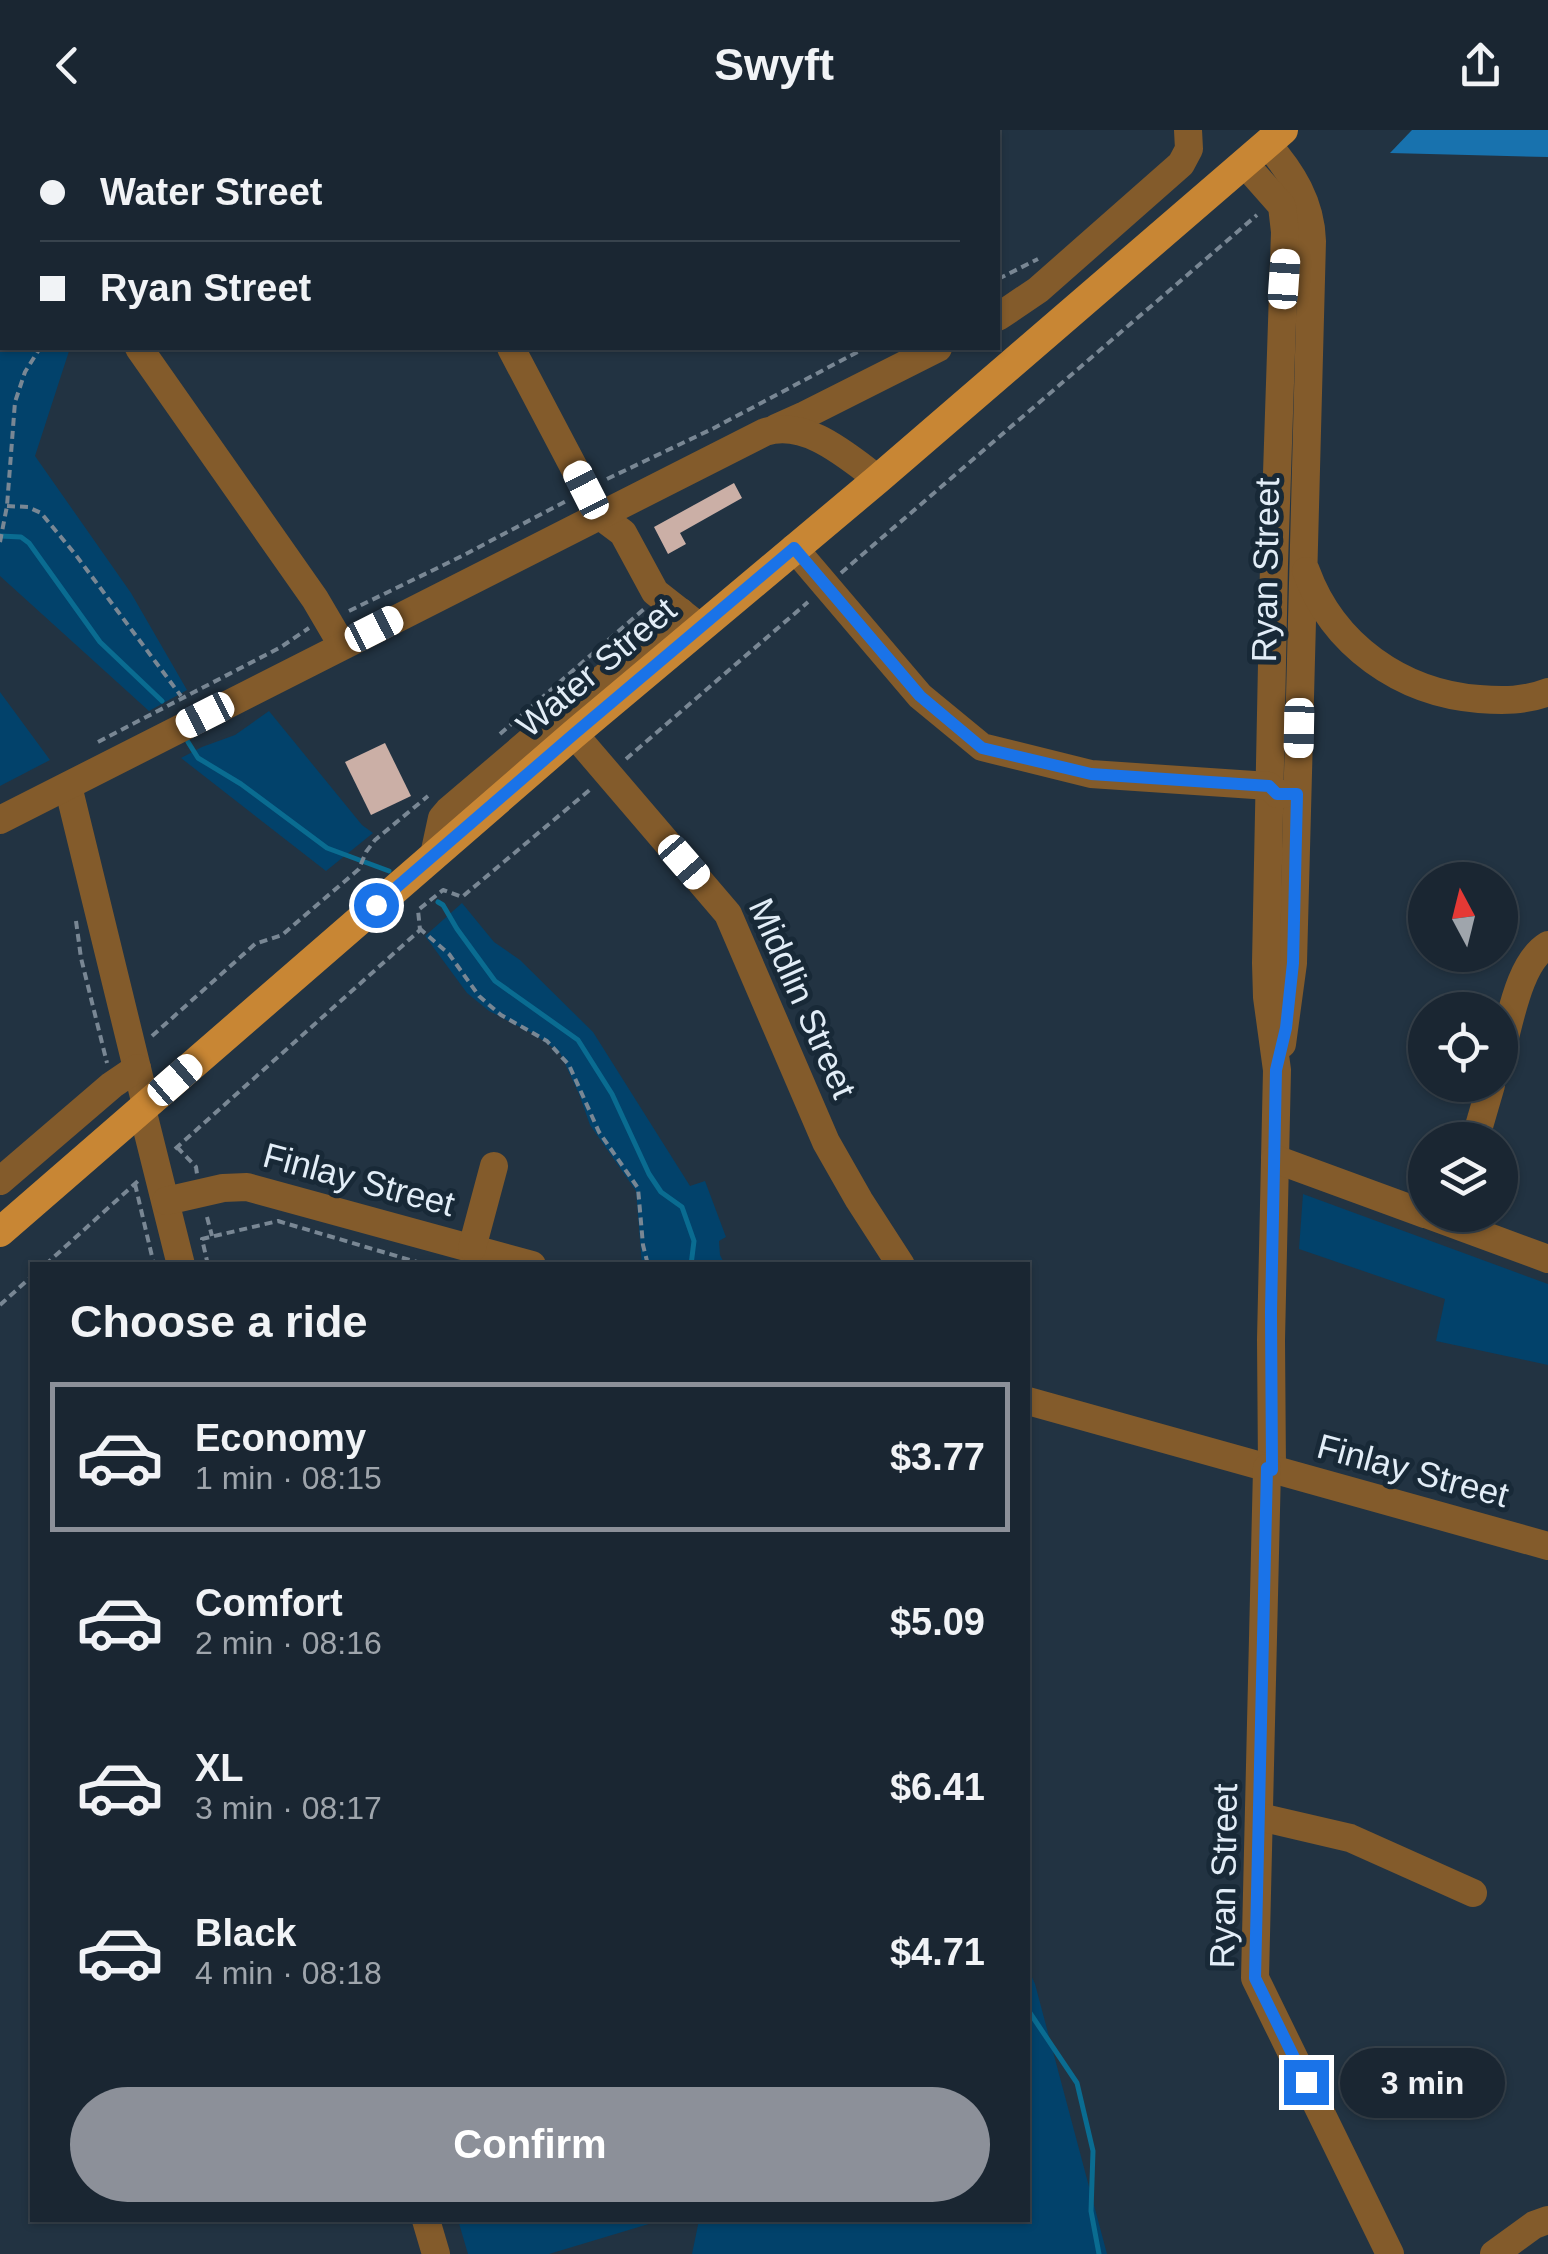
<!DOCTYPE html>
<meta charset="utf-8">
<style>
:root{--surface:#1a2632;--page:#27323e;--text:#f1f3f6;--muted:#9fa5ac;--line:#38434d;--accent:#8c9099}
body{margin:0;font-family:Helvetica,sans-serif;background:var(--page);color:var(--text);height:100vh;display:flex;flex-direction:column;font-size:38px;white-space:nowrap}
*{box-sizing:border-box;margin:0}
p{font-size:32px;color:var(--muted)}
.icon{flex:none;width:55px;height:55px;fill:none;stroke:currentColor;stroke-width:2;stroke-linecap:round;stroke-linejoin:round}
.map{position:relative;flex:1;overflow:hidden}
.side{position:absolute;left:30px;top:1132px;width:1000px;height:960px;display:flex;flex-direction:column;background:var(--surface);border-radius:0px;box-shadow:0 2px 8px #0004,0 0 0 2px var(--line)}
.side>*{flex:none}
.hud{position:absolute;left:0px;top:0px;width:1000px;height:220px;box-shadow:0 2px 8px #0004,0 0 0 2px var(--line);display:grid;align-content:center;height:220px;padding:0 40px;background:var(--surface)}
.needle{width:65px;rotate:353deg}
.fabs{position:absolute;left:1408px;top:732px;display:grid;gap:20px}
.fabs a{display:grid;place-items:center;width:110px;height:110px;border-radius:50%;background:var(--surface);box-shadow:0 2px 8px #0004,0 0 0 2px var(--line);font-size:50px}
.end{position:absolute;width:45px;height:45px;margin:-22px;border:12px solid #1a73e8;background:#fff;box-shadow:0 0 0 5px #fff}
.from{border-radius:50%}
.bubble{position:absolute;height:70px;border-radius:35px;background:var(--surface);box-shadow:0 2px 8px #0004,0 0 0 2px var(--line);font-size:32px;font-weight:700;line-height:70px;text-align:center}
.car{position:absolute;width:30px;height:60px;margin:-30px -15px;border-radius:12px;box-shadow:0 0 8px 2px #0007;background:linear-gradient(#fff 24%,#345 0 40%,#fff 0 76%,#345 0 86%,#fff 0)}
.hud b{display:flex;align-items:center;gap:35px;height:95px;font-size:38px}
.hud b+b{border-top:2px solid var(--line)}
.hud i{width:25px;height:25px;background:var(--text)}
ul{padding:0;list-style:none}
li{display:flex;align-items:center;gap:30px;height:150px;margin:0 20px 15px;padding:0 20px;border:5px solid transparent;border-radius:0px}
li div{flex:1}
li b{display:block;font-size:38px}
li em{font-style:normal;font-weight:700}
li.selected{border-color:var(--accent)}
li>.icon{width:90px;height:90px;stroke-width:1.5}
h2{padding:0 40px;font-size:45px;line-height:120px}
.primary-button{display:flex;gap:20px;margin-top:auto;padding:20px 40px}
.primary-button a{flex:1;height:115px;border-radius:60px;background:var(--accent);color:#fff;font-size:40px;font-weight:700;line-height:115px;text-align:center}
header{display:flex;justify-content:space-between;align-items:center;height:130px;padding:0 40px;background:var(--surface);font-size:45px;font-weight:700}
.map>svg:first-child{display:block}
</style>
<header><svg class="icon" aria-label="back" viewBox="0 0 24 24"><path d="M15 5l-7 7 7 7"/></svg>Swyft<svg class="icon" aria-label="share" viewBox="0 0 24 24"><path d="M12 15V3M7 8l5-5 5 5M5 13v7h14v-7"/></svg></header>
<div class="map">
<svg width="1548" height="2124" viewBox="0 0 1548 2124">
<rect width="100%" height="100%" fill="#223342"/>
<g fill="#02426b">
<polygon points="0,0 197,0 196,2 2,2 2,218 70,218 35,326 131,463 187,560 149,581 0,446"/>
<polygon points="0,562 50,630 0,656"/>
<polygon points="269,581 362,695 373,703 326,741 181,628 202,617 235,605"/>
<polygon points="462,773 494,812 520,830 593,902 690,1056 705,1051 726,1107 719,1111 720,1125 725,1135 642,1135 636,1061 590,995 579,964 560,923 534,904 489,881 467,863 425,806"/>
<polygon points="1303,1064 1548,1154 1548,1235 1436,1211 1445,1169 1299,1119"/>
<polygon points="1028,1838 1035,1854 1107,2124 692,2124 699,2090 1028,2090"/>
<polygon points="458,2090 662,2090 549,2124 468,2124"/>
</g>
<polygon fill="#1872ae" points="1412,0 1548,0 1548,27 1390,23"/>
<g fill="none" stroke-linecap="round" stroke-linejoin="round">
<g stroke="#0a6c91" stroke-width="5">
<polyline points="0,406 21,407 29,413 100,512 162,571"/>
<polyline points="188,612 198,628 241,654 327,718 389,741"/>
<polyline points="438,772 443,775 457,799 495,851 578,910 612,964 649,1044 661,1062 682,1077 694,1111 691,1135"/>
<polyline points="1028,1880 1077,1953 1093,2021 1091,2081 1099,2124"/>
</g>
<g stroke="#0a6c91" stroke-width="32">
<polyline points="71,2 73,0"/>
<polyline points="0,152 2,147"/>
</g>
</g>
<g fill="#cbafa6">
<polygon points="734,353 742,368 680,403 686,414 668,424 654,397"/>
<polygon points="385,613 411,666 371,685 345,632"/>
</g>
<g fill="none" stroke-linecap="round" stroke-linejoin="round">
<g stroke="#798794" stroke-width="4" stroke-dasharray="8 5" stroke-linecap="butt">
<polyline points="0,8 2,4"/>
<polyline points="0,17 2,19"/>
<polyline points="998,149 1038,129"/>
<polyline points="607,349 712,299 865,218"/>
<polyline points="7,376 28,377 41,383 75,424 181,566"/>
<polyline points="0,412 7,376 15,272 25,242 40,218"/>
<polyline points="841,443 1257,85"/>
<polyline points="349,481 462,426 568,370"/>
<polyline points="500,604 644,479"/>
<polyline points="98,612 281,517 309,498"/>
<polyline points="626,629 808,472"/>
<polyline points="76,791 81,828 107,933"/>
<polyline points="419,798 449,824 479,866 488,874 501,885 547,911 569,935 599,1002 638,1058 643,1115 648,1135"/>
<polyline points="152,906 255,814 282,805 359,739 366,722 375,710 428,666"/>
<polyline points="177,1017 196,1037 197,1044"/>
<polyline points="175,1019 420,800 418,780 443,760 462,767 592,658"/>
<polyline points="135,1054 154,1135"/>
<polyline points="207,1087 212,1106"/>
<polyline points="45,1135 138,1051"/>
<polyline points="208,1135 202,1109 278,1091 427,1135"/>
<polyline points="0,1175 32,1146"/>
</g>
<g stroke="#835b2b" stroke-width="28">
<path d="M 1267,14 C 1292,42 1311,73 1312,111 L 1293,833 L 1282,914"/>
<polyline points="1244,33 1282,76 1285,102 1274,434 1266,833 1267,867 1277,940 1271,1210 1272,1339"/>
<polyline points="998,187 1038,160 1181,34 1189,19 1188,0"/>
<polyline points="139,218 315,469 342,515"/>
<polyline points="511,218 599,385 623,403 655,462 692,491"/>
<polyline points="776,298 805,285 938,218"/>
<polyline points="794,418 920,566 982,617 1091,644 1269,656 1277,664 1284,664"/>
<path d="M 1306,441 C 1333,515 1401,563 1479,569 C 1503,571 1525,571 1548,562"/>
<polyline points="574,604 728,784 826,1012 859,1070 901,1135"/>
<polyline points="68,656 146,975"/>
<path d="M 0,690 L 765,302 C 806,289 847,326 878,349"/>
<polyline points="434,725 442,688 448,681 681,482"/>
<path d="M 1500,926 C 1510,893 1518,833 1548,815"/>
<polyline points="142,979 181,1135"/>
<polyline points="1475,1010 1491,955"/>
<polyline points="1275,1029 1425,1084"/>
<polyline points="0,1051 112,955 137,938"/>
<polyline points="166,1071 223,1058 247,1057 532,1135"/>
<polyline points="1429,1085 1548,1129"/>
<polyline points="472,1118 494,1036"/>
<polyline points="1028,1271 1548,1416"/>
<polyline points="1267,1338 1255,1848 1390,2124"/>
<polyline points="1260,1687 1350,1708 1473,1763"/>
<polyline points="426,2090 436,2124"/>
<polyline points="1494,2124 1534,2095 1548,2090"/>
</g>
<polyline stroke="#c88634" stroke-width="30" points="0,1102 574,604 878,349 1283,0"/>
</g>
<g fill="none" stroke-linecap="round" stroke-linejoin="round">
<polyline stroke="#1a73e8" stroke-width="12" points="376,775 574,604 794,418 920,566 982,618 1091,644 1269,656 1277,664 1297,664 1293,833 1286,898 1276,940 1271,1182 1272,1340 1267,1338 1255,1848 1306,1952"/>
</g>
<g text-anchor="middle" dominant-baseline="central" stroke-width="10" stroke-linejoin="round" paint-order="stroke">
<g font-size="35" fill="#e2edf7" stroke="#182937">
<text transform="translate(1265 440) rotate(-89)">Ryan Street</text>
<text transform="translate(596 537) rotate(-40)">Water Street</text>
<text transform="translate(803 868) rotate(66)">Middlin Street</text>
<text transform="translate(359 1049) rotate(15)">Finlay Street</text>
<text transform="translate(1413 1340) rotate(15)">Finlay Street</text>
<text transform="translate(1223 1746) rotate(-89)">Ryan Street</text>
</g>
</g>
</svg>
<div class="fabs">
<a><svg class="needle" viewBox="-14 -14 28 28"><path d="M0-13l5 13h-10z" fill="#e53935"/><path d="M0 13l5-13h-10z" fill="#9fa5ac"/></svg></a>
<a><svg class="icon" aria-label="locate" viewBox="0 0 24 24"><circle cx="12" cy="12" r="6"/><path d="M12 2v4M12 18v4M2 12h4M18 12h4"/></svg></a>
<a><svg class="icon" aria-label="layers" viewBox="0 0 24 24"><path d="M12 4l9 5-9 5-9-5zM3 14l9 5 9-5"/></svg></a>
</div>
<i class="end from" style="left:376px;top:775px"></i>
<i class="end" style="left:1306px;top:1952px"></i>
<div class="bubble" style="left:1340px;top:1918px;width:165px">3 min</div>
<i class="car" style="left:1284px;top:149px;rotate:4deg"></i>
<i class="car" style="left:586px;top:360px;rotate:333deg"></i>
<i class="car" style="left:374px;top:499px;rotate:63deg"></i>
<i class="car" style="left:205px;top:585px;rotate:243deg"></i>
<i class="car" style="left:1299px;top:598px;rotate:181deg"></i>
<i class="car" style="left:684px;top:732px;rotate:139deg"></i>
<i class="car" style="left:175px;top:950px;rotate:49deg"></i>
<div class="hud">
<b><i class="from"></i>Water Street</b>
<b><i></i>Ryan Street</b>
</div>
<section class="side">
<h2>Choose a ride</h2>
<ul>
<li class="selected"><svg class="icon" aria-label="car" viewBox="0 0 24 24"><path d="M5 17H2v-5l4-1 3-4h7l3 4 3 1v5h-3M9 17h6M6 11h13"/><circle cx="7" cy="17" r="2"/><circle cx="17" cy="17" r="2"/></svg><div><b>Economy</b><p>1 min · 08:15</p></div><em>$3.77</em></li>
<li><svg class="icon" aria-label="car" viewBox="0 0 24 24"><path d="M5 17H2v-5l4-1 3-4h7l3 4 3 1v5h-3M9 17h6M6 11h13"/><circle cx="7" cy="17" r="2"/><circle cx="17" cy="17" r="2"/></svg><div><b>Comfort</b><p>2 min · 08:16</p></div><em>$5.09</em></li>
<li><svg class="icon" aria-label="car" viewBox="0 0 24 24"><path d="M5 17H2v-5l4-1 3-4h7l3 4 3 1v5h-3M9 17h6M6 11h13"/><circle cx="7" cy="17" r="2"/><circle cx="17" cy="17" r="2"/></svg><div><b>XL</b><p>3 min · 08:17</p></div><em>$6.41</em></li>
<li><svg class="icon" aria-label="car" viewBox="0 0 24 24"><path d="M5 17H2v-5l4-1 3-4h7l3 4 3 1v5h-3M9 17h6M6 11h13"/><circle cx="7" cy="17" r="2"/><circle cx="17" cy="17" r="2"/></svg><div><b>Black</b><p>4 min · 08:18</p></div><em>$4.71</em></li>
</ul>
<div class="primary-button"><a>Confirm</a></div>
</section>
</div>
